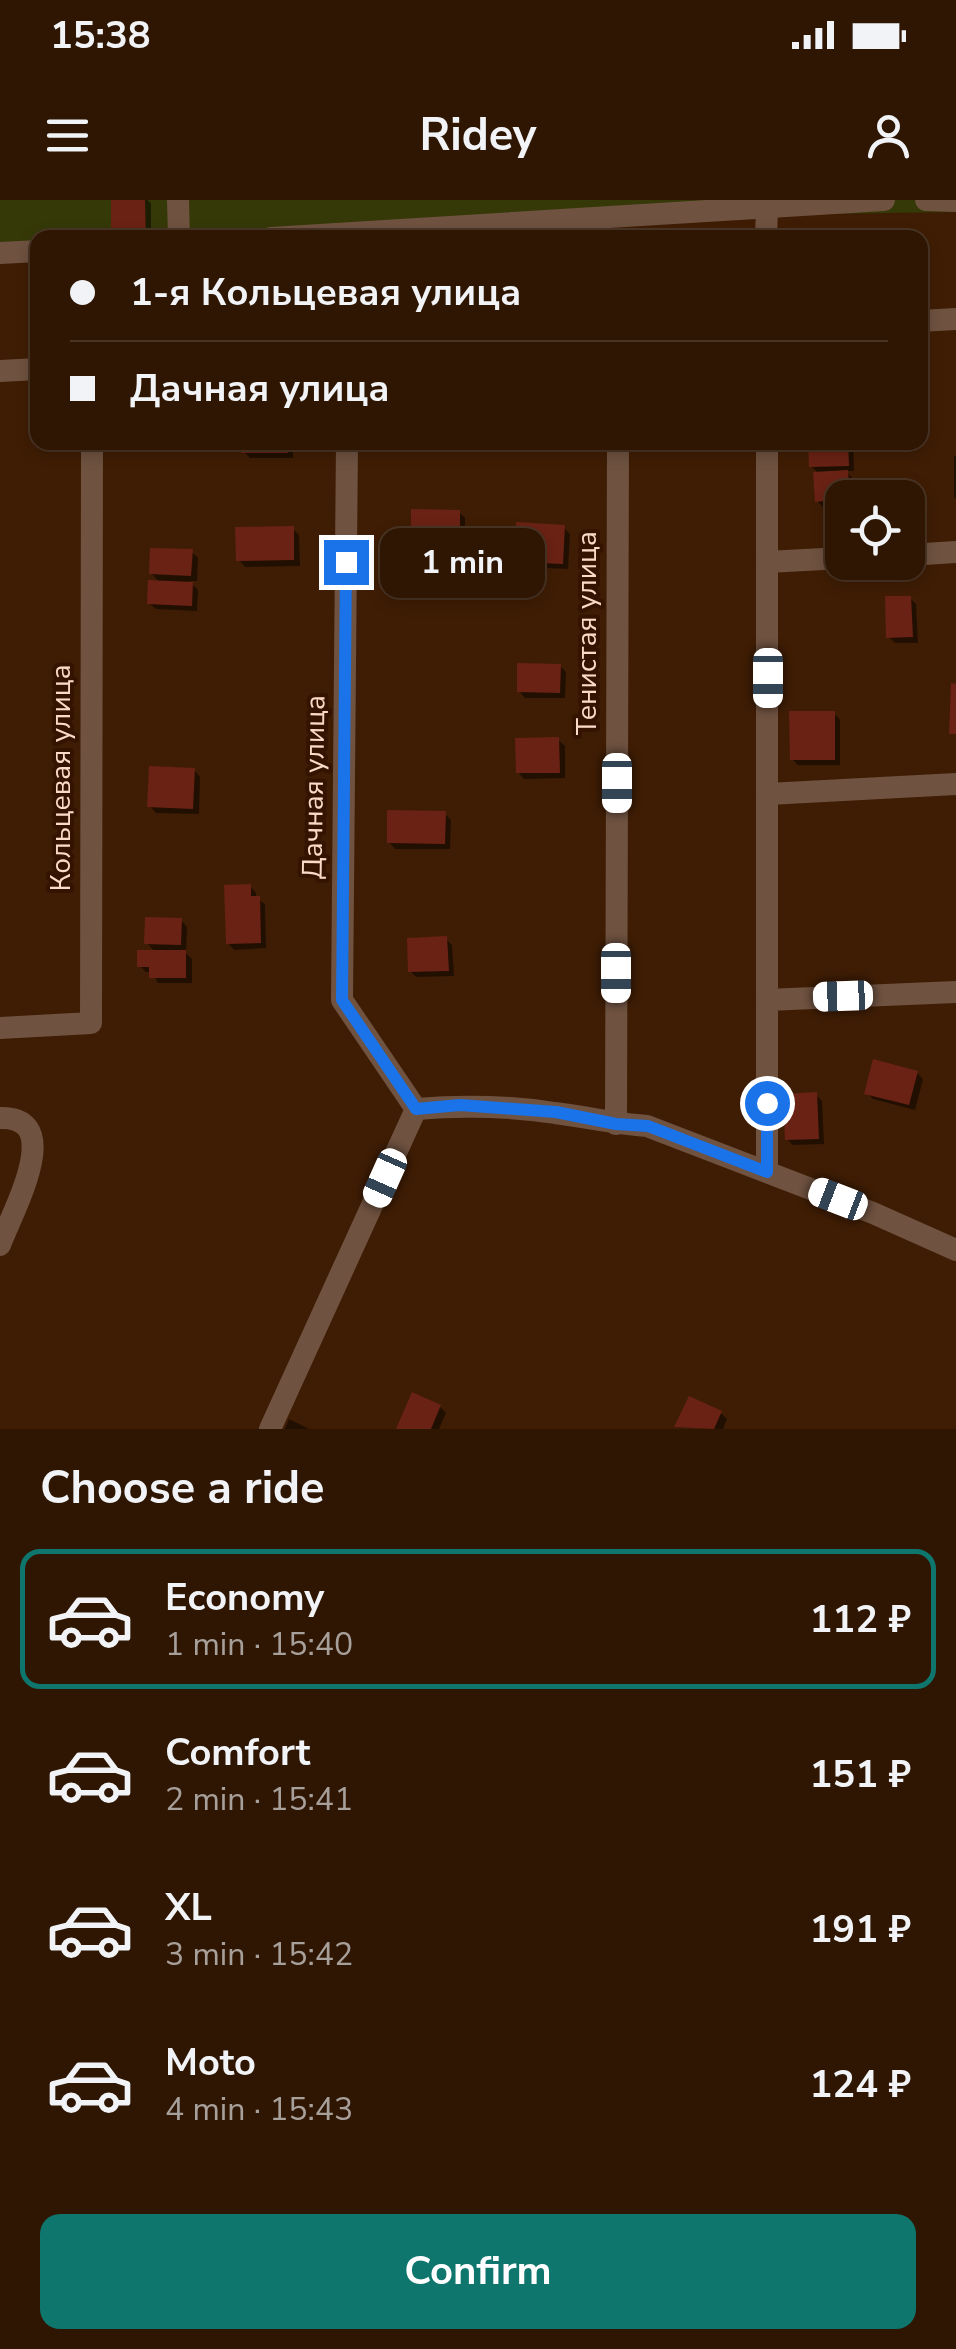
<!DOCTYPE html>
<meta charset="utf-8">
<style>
:root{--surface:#2f1603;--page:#371f0d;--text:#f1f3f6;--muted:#a79f9a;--line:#4a3525;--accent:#0f766e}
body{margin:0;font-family:"Nunito Sans",sans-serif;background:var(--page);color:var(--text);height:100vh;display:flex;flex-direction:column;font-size:38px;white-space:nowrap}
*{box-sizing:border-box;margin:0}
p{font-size:32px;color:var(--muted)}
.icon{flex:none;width:55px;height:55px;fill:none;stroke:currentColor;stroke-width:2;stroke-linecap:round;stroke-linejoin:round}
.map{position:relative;height:1229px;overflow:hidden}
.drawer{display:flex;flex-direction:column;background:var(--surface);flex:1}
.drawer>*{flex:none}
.hud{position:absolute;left:30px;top:30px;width:898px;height:220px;border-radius:20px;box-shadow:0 5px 15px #0003,0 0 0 2px var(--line);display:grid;align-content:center;height:220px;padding:0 40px;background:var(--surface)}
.fabs{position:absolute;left:825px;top:280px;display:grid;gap:20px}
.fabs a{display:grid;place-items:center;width:100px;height:100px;border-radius:20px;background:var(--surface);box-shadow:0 5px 15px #0003,0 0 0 2px var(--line);font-size:50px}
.end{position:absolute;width:45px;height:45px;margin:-22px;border:12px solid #1a73e8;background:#fff;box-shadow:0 0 0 5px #fff}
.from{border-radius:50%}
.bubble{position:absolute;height:70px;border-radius:20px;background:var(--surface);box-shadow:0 5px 15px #0003,0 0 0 2px var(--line);font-size:32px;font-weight:700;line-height:70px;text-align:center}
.car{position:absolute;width:30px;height:60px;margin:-30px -15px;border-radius:12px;box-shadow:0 0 8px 2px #0007;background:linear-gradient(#fff 24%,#345 0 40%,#fff 0 76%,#345 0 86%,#fff 0)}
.hud b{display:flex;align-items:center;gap:35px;height:95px;font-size:38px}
.hud b+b{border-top:2px solid var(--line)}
.hud i{width:25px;height:25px;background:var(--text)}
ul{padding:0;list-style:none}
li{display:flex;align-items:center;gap:30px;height:140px;margin:0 20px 15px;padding:0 20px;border:5px solid transparent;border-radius:20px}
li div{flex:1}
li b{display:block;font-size:38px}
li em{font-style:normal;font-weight:700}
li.current{border-color:var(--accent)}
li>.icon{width:90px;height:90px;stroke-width:1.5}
h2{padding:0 40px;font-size:45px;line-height:120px}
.primary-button{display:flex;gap:20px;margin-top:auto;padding:20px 40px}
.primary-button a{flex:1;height:115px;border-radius:20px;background:var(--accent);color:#fff;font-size:40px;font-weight:700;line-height:115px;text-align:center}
.status{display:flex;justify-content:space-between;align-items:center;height:70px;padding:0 50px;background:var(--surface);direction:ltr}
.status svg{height:28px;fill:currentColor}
header{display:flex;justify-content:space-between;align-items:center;height:130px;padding:0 40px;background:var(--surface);font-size:45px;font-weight:700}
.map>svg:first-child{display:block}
</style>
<div class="status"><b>15:38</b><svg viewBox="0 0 49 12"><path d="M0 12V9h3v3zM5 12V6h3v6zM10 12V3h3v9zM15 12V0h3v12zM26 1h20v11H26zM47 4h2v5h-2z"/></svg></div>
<header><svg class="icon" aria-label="menu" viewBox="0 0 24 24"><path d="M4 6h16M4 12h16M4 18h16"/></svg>Ridey<svg class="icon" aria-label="person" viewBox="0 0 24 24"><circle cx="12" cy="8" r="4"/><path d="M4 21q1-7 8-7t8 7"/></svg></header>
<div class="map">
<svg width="956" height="1229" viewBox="0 0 956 1229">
<rect width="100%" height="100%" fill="#3f1d04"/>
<polygon fill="#353807" points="0,0 956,0 956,12 764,15 366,37 38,38 37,56 0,58"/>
<g fill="#0007">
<polygon points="113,0 147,0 151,3 151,38 114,38"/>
<polygon points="244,242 293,242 293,258 250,258 244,252"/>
<polygon points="811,242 853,242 854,271 846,271 853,279 854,298 842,298 842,306 823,307 817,301 820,275 811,266"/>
<polygon points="954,256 956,256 956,299 954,297"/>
<polygon points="459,312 465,318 465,342 420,342 414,336"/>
<polygon points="563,327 570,334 568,369 523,367 517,361"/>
<polygon points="293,329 299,335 300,366 245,367 239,360"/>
<polygon points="192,352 198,358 197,381 189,381 198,390 197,411 156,409 149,403 160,383 151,373"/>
<polygon points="910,398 916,404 918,443 895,443 889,437"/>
<polygon points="560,466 566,472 565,498 525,498 519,491"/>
<polygon points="834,513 840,520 840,565 798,565 792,559"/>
<polygon points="558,540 565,546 565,578 524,579 518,572"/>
<polygon points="194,570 200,577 199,614 156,613 150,606"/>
<polygon points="445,614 451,620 450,649 395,649 389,642"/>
<polygon points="250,686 256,693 256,698 265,704 266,748 234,750 228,743"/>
<polygon points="181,720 187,727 186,753 192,759 192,783 158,783 152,772 146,772 140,766 156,753 147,743"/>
<polygon points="446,739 452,745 454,776 416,777 410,771"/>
<polygon points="917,873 923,879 915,910 873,899 867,893"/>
<polygon points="816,895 822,901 824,944 793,945 787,939"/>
<polygon points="440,1207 446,1213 439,1229 399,1229"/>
<polygon points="721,1213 727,1219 723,1229 677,1227"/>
<polygon points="289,1219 309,1229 285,1229"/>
</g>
<g fill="#6a2214">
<polygon points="111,0 145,0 146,38 111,38"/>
<rect x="241" y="242" width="47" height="11"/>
<polygon points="808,242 848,242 849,266 809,267"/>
<polygon points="848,270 850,298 815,302 813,272"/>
<polygon points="411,309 460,310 460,337 411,337"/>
<polygon points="516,322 565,325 563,364 514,362"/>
<polygon points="294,326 294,360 236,361 235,327"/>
<polygon points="150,348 193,349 191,376 149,374"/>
<polygon points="148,380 193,382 192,406 147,404"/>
<polygon points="885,396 911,396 913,437 886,438"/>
<polygon points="517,463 561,464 560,493 517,492"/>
<polygon points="951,483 956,484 956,534 949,534"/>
<polygon points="789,511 835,511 835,560 790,560"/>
<polygon points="559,537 560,573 516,573 515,538"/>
<polygon points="149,566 195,568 193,609 147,607"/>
<polygon points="387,610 446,611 445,644 387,643"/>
<polygon points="251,684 251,696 260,696 261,743 226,744 224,685"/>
<polygon points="145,717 182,718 181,745 144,744"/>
<polygon points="447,736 449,771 408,772 407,738"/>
<polygon points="137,750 186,750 186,778 149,778 149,767 137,767"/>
<polygon points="873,859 918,871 909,905 864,894"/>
<polygon points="817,892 819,939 785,940 783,894"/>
<polygon points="412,1192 441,1205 431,1229 396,1229"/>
<polygon points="689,1196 722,1211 714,1229 674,1227"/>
</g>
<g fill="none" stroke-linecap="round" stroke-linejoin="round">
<g stroke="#6f5240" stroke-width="22">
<polyline points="178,0 179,38"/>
<polyline points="926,0 956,1"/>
<polyline points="271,38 884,0"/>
<polyline points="766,38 767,7"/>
<polyline points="0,53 38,51"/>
<polyline points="920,121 956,119"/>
<polyline points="0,171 38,169"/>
<polyline points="347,242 342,800 416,909"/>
<polyline points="767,242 767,972"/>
<polyline points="908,355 956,352"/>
<polyline points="767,362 842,358"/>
<polyline points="768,594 956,584"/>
<polyline points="767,800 956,792"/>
<polyline points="0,828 91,823 92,242"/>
<path d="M 416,909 C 462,905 509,906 555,913 C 587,917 616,924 647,926 L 873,1013 L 956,1050"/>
<path d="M 0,918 C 67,916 12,1012 0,1045"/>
<polyline points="616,924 618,242"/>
<polyline points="270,1229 416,909"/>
</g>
</g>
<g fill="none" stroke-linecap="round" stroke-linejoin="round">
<polyline stroke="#1a73e8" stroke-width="12" points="346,362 342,800 416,909 460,905 556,912 616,924 648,926 767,972 767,903"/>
</g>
<g text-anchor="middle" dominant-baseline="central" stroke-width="8" stroke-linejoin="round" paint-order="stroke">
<g font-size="28" fill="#fadbc9" stroke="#341300">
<text transform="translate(587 433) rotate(-90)">Тенистая улица</text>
<text transform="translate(61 578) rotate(-90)">Кольцевая улица</text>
<text transform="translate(314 587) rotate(-89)">Дачная улица</text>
</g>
</g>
</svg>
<div class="fabs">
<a><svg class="icon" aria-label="locate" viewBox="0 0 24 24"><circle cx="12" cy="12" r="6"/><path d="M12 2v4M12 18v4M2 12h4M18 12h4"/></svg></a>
</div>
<i class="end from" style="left:767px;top:903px"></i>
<i class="end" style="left:346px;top:362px"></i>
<div class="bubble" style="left:380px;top:328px;width:165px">1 min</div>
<i class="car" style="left:768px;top:478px;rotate:180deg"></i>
<i class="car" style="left:617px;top:583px;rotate:180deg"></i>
<i class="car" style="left:616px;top:773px;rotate:180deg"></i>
<i class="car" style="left:843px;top:796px;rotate:268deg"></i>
<i class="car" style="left:385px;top:978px;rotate:204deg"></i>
<i class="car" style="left:838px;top:999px;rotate:291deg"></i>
<div class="hud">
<b><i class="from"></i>1-я Кольцевая улица</b>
<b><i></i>Дачная улица</b>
</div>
</div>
<section class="drawer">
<h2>Choose a ride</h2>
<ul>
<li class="current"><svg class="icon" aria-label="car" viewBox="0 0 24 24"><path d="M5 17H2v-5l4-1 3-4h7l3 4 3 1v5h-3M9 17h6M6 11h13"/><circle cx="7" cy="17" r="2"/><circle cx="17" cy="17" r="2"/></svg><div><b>Economy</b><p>1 min · 15:40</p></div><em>112 ₽</em></li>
<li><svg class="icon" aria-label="car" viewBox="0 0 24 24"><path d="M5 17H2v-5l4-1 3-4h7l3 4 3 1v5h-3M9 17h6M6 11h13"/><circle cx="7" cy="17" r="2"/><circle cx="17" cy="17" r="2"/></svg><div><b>Comfort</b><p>2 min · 15:41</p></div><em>151 ₽</em></li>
<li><svg class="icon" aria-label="car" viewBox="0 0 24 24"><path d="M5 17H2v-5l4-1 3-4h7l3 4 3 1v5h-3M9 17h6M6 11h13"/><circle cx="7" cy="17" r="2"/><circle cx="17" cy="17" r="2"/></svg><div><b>XL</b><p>3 min · 15:42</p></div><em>191 ₽</em></li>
<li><svg class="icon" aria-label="car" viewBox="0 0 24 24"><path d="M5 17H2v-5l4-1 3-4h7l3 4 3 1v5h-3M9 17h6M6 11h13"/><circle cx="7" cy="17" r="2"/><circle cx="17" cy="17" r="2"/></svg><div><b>Moto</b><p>4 min · 15:43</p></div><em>124 ₽</em></li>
</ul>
<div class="primary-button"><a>Confirm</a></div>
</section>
